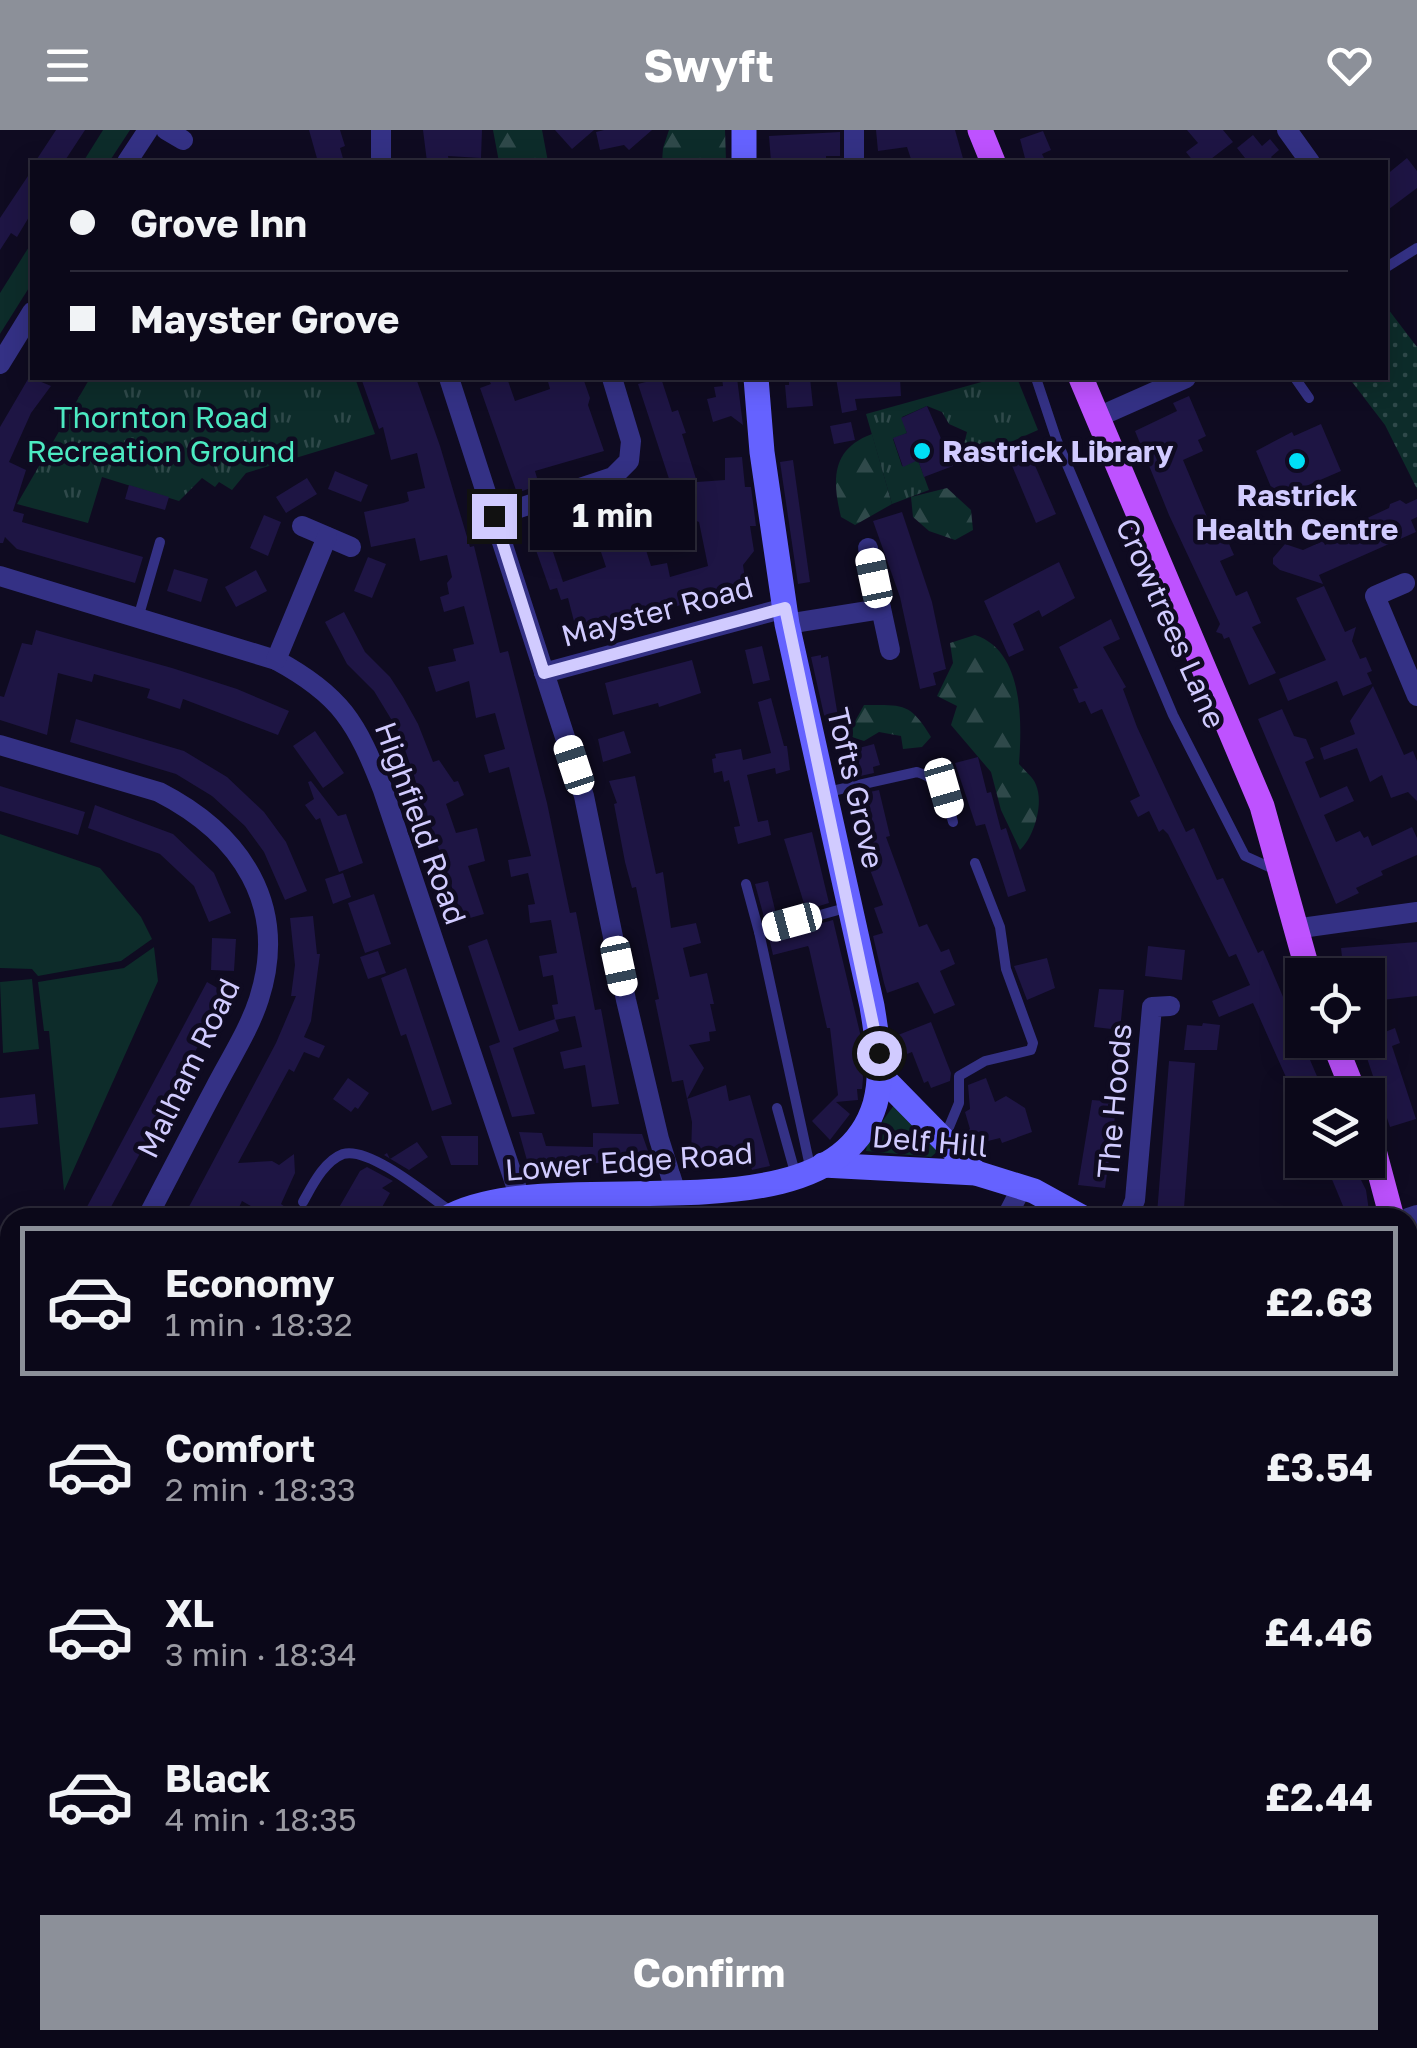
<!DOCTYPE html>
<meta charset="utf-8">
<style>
:root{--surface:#0b0819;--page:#191626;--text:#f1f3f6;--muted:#9a9aa2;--line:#2b2938;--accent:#8c9099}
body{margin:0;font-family:"Golos Text",sans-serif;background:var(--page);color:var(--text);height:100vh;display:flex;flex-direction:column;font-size:38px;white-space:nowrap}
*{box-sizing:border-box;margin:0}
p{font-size:32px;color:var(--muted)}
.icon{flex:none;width:55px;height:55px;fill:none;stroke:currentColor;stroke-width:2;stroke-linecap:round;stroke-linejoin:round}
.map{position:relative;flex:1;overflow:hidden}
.drawer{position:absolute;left:0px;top:1078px;width:1418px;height:842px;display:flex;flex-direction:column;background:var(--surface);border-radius:30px 30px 0 0;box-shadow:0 5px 25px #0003,0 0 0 2px var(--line)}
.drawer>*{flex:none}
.top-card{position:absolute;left:30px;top:30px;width:1358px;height:220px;border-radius:0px;box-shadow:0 5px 25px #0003,0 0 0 2px var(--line);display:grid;align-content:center;height:220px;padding:0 40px;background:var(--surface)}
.controls{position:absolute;left:1285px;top:828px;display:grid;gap:20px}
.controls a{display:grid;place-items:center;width:100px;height:100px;border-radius:0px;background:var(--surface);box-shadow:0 5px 25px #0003,0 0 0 2px var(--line);font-size:50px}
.end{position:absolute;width:45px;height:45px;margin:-22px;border:12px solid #d1cbff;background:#111;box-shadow:0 0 0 5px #111}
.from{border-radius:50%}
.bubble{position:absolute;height:70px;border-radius:0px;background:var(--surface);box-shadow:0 5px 25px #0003,0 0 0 2px var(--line);font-size:32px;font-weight:700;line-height:70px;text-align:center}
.car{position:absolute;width:30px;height:60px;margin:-30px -15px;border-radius:12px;box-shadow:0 0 8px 2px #0007;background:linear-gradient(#fff 24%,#345 0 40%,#fff 0 76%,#345 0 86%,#fff 0)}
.top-card b{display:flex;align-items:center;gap:35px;height:95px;font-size:38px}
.top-card b+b{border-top:2px solid var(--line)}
.top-card i{width:25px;height:25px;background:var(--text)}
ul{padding:18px 0 0;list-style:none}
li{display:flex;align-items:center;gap:30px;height:150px;margin:0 20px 15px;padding:0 20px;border:5px solid transparent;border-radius:0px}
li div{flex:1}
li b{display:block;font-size:38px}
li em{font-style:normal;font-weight:700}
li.current{border-color:var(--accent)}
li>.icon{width:90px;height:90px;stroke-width:1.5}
.primary-button{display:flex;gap:20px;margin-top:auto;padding:20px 40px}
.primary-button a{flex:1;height:115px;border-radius:0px;background:var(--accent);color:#fff;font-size:40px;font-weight:700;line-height:115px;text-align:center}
header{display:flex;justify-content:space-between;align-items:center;height:130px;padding:0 40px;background:var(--accent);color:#fff;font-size:45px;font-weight:700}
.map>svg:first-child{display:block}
</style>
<header><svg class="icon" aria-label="menu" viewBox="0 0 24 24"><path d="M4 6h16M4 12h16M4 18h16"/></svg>Swyft<svg class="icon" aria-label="heart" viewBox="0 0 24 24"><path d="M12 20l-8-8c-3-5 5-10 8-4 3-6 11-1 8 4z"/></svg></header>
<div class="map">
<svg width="1417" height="1918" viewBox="0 0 1417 1918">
<defs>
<pattern id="forest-firs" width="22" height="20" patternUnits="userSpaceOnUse" patternTransform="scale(2.5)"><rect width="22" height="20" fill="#0d2c2a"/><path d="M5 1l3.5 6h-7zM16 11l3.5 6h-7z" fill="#2f494a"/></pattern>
<pattern id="park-tufts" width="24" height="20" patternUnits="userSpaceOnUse" patternTransform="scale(2.5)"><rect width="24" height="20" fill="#0d2c2a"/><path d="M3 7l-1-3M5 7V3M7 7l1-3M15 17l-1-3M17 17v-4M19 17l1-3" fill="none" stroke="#2f494a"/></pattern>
<pattern id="garden-dots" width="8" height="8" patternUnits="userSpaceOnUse" patternTransform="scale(2.5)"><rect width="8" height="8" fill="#0d2c2a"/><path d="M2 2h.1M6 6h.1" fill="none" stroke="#2f494a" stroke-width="1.8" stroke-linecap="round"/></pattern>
</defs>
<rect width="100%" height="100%" fill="#0f0b21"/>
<g fill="#0d2c2a">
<polygon points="103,0 130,0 109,32 83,32"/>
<polygon points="32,112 32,153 0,204 0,163"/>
<polygon points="0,704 100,738 141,787 152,809 121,831 38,846 32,839 0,838"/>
<polygon points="154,817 158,851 64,1061 49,901 44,901 38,852 124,838"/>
<polygon points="32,849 39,919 3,923 0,852"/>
<polygon points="894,975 938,1021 931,1027 866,1021 867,1013"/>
<polygon points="10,1290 10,1368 0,1373 0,1293"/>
<polygon points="205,1910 599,1910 600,1918 209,1918"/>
</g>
<g fill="url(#forest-firs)">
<polygon points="493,0 542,0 548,32 499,32"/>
<polygon points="669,0 725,0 726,32 662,32 663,18"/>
<path d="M 872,304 L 892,374 L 855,395 L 841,387 C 832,350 831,319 872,304 Z"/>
<polygon points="947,358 971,380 973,400 955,410 929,401 913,387 911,367"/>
<path d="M 975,505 C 1024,521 1022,592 1019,634 C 1024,640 1034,648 1036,655 C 1044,674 1034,707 1020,720 L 1001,680 L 991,642 L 951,595 L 957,576 L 937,566 L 953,533 L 950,513 Z"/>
<path d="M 864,575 C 903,575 910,572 931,607 L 922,617 L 903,619 L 901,606 L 879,602 L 864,611 L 852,607 L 853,595 Z"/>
<polygon points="1065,1910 1135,1910 1124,1914 1125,1918 1066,1918"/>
</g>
<g fill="url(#park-tufts)">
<polygon points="90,248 355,248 375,304 246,343 232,360 219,352 215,357 202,348 179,371 102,347 88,393 17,374"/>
<polygon points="996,248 1017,248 1038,300 972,329 962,323 967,302 949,294 942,282 927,276 902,287 907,303 893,309 902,336 918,330 929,360 892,374 866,284"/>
</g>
<polygon fill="url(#garden-dots)" points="1385,175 1417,217 1417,359 1385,295 1349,248 1385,248"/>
<g fill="#1e1544" fill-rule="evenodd">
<polygon points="56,0 85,0 64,32 35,32"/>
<polygon points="309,0 340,0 345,16 340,18 344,32 318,32"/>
<polygon points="423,0 482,0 481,28 448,26 449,32 427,32"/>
<polygon points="555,0 594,0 572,19"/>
<polygon points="604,0 652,0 629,20 624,15 600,20 596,2"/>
<polygon points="876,0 955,0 964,32 912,32 907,17 878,21"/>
<polygon points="1187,0 1223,0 1233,12 1207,32 1194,32 1186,22 1198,13"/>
<polygon points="1043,1 1051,20 1042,24 1046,32 1026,32 1020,9"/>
<polygon points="840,2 840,26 826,26 826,32 771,32 769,6"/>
<polygon points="1253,5 1262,16 1270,9 1279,20 1271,27 1275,32 1240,32 1245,28 1237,18"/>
<polygon points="1407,28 1417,41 1417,58 1385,82 1385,46"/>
<polygon points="32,40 32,82 17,107 11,103 0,120 0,88"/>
<polygon points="31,244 32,248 51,256 31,283 9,332 26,340 13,381 24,384 22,392 143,427 135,453 17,419 5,407 3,413 0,413 0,297"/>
<polygon points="361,248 416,248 440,316 470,417 474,416 500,523 508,521 547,673 570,783 576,782 595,880 601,879 619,974 592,977 585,935 564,939 560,922 582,917 575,886 555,890 552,875 558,874 553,845 543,847 539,826 557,823 551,790 530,793 528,775 535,774 528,743 511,747 508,730 531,726 509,637 489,643 484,625 505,619 495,583 476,588 469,551 436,562 428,537 456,531 453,519 474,514 464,476 444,482 440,467 449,464 447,453 452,447 447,425 420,431 415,408 371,417 364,382 404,373 409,371 407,362 425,358 417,323 391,330 383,297 379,299"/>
<polygon points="488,248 507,248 515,271 550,259 547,248 583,248 590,268 588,275 604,321 535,341 539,355 517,363 480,258 491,254"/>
<path d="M 661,248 L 672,282 L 678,280 L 686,303 L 682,304 L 697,352 L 725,350 L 725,328 L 742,327 L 745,357 L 751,357 L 756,396 L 750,396 L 754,421 L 743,435 L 747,462 L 730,465 L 729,462 L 577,503 L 568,468 L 561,470 L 557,458 L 550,460 L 531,406 L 672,358 L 638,254 ZM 660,376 L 699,392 L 708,436 L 670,447 L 667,433 L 651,436 L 641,404 L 666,394 ZM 596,407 L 606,437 L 563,452 L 553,422 Z"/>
<polygon points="722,248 737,248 743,295 731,286 713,292 707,269 716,267 714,257 723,256"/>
<polygon points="789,248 810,248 813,276 787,278 785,255 789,255"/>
<polygon points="836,248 900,248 901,266 855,269 857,280 842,283"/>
<polygon points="1189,266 1206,306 1198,310 1203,321 1183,330 1217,411 1226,407 1234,425 1220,431 1236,466 1247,461 1261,493 1252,497 1276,543 1249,555 1229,507 1224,509 1222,504 1216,502 1220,494 1169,385 1135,301 1177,281 1173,273"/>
<polygon points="927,276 953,336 924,347 918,330 903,337 893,308 907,303 901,288"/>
<polygon points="851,292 855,310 834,314 830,296"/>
<polygon points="1321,294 1341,341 1276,369 1256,321 1292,302 1294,306"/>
<polygon points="1030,324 1056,384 1036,393 1010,331"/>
<polygon points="793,330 810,452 798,454 780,332"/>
<polygon points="335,341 368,355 361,372 328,359"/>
<polygon points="307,348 317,364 286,383 276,367"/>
<polygon points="129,355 169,367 165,380 125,369"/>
<polygon points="1417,369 1417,387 1411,390 1416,402 1319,445 1323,454 1280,440 1273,434 1273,428 1285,414 1303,420 1323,411 1325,415 1366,397 1363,390 1389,378 1390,374 1400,370 1406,374"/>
<polygon points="902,382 932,472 946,539 933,543 936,555 920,559 900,467 873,391"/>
<polygon points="264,385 281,392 268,426 250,418"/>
<polygon points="368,427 386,434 372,468 354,461"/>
<polygon points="1059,432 1075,468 1042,487 1039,480 1013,494 1024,520 1009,527 984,471"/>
<polygon points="174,439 208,449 201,472 167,461"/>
<polygon points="256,440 267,461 236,477 225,457"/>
<polygon points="1324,456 1345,502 1356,497 1352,511 1360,529 1366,527 1372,541 1367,543 1372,554 1343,566 1337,551 1288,571 1279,549 1326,530 1296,468"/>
<polygon points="344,482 365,522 390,547 403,567 418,594 433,632 439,630 454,652 458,651 464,665 446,674 456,703 477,698 485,731 468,736 484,784 463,790 399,602 374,561 347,534 325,492"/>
<polygon points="1111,489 1120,509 1103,517 1126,557 1123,559 1137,597 1186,702 1194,698 1217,750 1223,748 1258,823 1263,820 1325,965 1294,965 1253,873 1219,887 1212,871 1250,855 1236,824 1229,827 1168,704 1163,699 1159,702 1149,681 1138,687 1130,671 1140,666 1102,579 1091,584 1085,571 1079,573 1073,559 1078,558 1059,517"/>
<polygon points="36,500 172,538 237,559 289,581 278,605 183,569 180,579 147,568 150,559 94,544 92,552 58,543 47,605 0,590 0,566 4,567 22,513 32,515"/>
<polygon points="762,516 770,550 753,554 745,520"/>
<polygon points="821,525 821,528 828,526 840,599 824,585 811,527"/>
<polygon points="692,530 701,563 659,577 658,573 613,585 605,553"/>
<polygon points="1373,556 1404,625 1413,621 1417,631 1417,671 1408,662 1391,668 1382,645 1370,652 1357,618 1324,630 1320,618 1355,604 1350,591"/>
<polygon points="771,568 784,616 787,616 790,640 776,644 775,638 747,645 758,692 768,690 771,705 738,714 734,697 740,696 729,650 724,652 722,641 714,643 712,629 716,628 715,624 741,619 743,630 771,623 758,572"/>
<polygon points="1282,579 1294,606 1306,609 1314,628 1305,632 1320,668 1347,656 1354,671 1324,685 1336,712 1360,701 1364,708 1368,706 1372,716 1412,697 1417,708 1417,725 1381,741 1383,745 1356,758 1359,763 1336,774 1258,589"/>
<polygon points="76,589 184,621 227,647 264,682 286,712 307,761 285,770 264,722 245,696 212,666 176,644 70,612"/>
<polygon points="315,601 344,643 323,658 293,616"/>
<polygon points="624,601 631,623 603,632 598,609"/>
<polygon points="874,614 880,635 873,637 874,643 851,648 850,643 846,644 840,623"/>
<polygon points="978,627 987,663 991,662 1001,700 1006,698 1026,761 1008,767 985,694 976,696 955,633"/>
<polygon points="635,646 656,744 663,742 671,798 696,793 701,813 683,818 690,847 707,843 714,874 710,874 716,901 709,902 710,911 689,915 704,938 687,969 726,955 729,971 750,965 770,1036 752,1040 747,1023 691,1027 692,992 683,950 672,952 655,870 659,869 636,757 632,758 625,732 614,674 617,673 609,651"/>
<polygon points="311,651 338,686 346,684 363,733 339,742 320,688 316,690 305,675 314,669 308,652"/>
<polygon points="0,656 85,682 78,705 0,681"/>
<polygon points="879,660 890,706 886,707 919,797 927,794 941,822 949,819 955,834 940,841 955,875 934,884 918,852 887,863 884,853 873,806 883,803 874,778 883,775 865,726 870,725 855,665"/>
<polygon points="95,675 173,704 214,743 231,783 209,792 194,756 160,724 88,698"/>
<polygon points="812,702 829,773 806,780 784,709"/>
<polygon points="343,743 351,767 333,774 325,749"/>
<polygon points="768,751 777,788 765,791 755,754"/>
<polygon points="374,764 391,814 365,823 348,773"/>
<polygon points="313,786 317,824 320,824 311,891 304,907 325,916 319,928 304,922 294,942 289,939 238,1033 272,1031 279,1035 294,1024 295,1043 281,1074 285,1077 280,1088 272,1088 242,1071 234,1088 183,1088 276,913 296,866 291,866 295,835 290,788"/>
<polygon points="833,790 860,903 863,949 862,959 857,959 858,970 836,972 850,984 830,1010 812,991 838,965 830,898 827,898 809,818 808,816 773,825 769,808"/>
<polygon points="212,808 236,809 234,841 211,840"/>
<polygon points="487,809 519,901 555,889 559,901 513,918 535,984 512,987 489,916 500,912 468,816"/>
<polygon points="1417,812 1417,866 1382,870 1385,902 1395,898 1400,913 1392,916 1416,989 1390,997 1361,910 1368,910 1368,845 1344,845 1341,818"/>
<polygon points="1148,816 1185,820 1182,850 1145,846"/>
<polygon points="378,821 386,843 368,849 360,827"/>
<polygon points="1047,828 1055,858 1027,870 1014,836"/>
<polygon points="406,838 452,974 432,981 406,904 401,906 381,848"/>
<polygon points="207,852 226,863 203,907 105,1088 81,1088"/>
<polygon points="1099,859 1124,860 1120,900 1094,897"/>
<polygon points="931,892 951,943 950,951 931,958 928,951 924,953 912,922 907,924 905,919 895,923 893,907"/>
<polygon points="1203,893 1220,895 1217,920 1184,920 1187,895 1202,896"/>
<polygon points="1169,931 1195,933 1184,1078 1171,1077 1171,1085 1157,1084"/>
<polygon points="348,948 369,963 358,979 355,977 351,982 333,969"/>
<polygon points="986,948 995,972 1006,966 1025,978 1032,1002 1002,1013 1000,1008 980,1013 975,1019 963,1006 970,999 965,982 970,979 968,955"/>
<polygon points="35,964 38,994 0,998 0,968"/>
<polygon points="1092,970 1117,972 1105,1058 1078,1055"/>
<polygon points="519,1002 542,1003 546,1016 593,1017 593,1003 642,1004 652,1032 528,1034"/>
<polygon points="441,1006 478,1006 478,1035 451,1035"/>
<polygon points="417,1012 428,1027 409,1040 384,1025 387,1023 390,1029"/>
<polygon points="1324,1030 1351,1030 1366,1060 1370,1088 1348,1088"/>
<polygon points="367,1037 393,1051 382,1058 390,1063 376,1088 333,1088 360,1041"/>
</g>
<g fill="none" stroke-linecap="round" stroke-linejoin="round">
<g stroke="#343185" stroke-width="10">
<polyline points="1385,138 1417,118"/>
<polyline points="1036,248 1057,311 1173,585 1245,726 1278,741"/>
<polyline points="1295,248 1309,268"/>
<polyline points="138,488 160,412"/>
<path d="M 823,663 L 917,642 C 944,650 946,667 953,692"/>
<polyline points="746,754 759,802"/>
<polyline points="777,978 796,1046"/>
<polyline points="944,1009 959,973 959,946 985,931 1031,920 1033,913 1006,839 1000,797 975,733"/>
<polyline points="811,1041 759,802 849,777"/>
<polyline points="547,1067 548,1088"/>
<path d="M 303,1072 C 312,1056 324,1031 343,1024 C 370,1016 431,1068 453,1083"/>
<polyline points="1408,1214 1417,1213"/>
<polyline points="0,1404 10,1397"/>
<polyline points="1408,1610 1417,1609"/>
</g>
<g stroke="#343185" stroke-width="20">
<polyline points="166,0 183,10"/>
<polyline points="1287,0 1310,32"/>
<polyline points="127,32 148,0"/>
<polyline points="381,32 381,0"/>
<polyline points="854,32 854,0"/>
<polyline points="0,234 32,182"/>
<polyline points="449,248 584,666 626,870 659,1009 676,1063"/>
<polyline points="1098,287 1186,248"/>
<polyline points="495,386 613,347 629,331 631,311 612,248"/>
<polyline points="302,396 351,417"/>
<polyline points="868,418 890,520"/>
<path d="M 0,446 L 276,530 C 341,565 357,593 383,660 L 520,1068"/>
<polyline points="1405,453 1375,466 1417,566"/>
<polyline points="787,494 881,479"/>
<polyline points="276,530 327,407"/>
<polyline points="544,543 785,478"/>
<path d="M 0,615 L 159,662 C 241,704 289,775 259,869 C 249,900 230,929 215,958 C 192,1001 170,1044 147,1088"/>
<polyline points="1294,799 1417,782"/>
<polyline points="1006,1088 1022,1057"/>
<polyline points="1128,1088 1135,1070 1152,877 1170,876"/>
<polyline points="1408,1088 1417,1085"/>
<polyline points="0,1212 10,1208"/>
<polyline points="855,1910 900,1914 905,1918"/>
<polyline points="1058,1910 1059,1918"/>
<polyline points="1287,1910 1288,1918"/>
</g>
<g stroke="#6562ff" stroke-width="25">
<polyline points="744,0 744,32"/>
<polyline points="879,944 976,1043"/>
<polyline points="823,1035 976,1043 1034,1061 1083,1088"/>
<path d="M 447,1088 C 550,1029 832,1118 875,974 C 884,942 877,908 872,876 L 787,494 L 762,322 L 756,248"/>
<polyline points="0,1534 10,1528"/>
</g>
<g stroke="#be52ff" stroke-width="25">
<polyline points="980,0 993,32"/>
<polyline points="1081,248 1262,676 1309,845"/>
<polyline points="1333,910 1355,965"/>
<polyline points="1368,998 1392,1088"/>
<polyline points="1408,1312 1408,1331"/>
<polyline points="1408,1634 1417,1683"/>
</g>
</g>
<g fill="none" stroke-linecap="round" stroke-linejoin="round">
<polyline stroke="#d1cbff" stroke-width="12" points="494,386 544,543 785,478 879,923"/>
</g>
<g fill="#00dff6" stroke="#0f0b21" stroke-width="4">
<circle cx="922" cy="321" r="10"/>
<circle cx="1297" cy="331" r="10"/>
</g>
<g text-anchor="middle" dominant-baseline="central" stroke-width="9" stroke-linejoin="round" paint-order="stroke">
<g font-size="30" fill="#4ceac2" stroke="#0f0b21">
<text x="161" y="287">Thornton Road<tspan x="161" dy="34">Recreation Ground</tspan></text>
</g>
<g font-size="30" font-weight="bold" fill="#d1cbff" stroke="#0f0b21" text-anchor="start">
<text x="942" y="321">Rastrick Library</text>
<text x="1297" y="365" text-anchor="middle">Rastrick<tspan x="1297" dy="34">Health Centre</tspan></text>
</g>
<g font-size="30" fill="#d1cbff" stroke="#0f0b21">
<text transform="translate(657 481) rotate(-15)">Mayster Road</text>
<text transform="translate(1171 493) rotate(66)">Crowtrees Lane</text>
<text transform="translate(856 658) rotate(77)">Tofts Grove</text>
<text transform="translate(421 693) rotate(70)">Highfield Road</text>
<text transform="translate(188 938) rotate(-64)">Malham Road</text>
<text transform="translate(1114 971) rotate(-85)">The Hoods</text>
<text transform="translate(930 1011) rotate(5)">Delf Hill</text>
<text transform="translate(629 1031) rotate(-4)">Lower Edge Road</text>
</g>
</g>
</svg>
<div class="controls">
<a><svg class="icon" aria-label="locate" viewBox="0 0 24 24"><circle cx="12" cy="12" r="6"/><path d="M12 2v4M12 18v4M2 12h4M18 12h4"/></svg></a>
<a><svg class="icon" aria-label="layers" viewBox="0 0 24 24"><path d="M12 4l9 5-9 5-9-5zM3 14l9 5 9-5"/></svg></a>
</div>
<i class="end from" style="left:879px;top:923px"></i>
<i class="end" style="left:494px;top:386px"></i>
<div class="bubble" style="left:530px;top:350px;width:165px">1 min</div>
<i class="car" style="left:874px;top:448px;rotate:348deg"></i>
<i class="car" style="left:574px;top:635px;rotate:342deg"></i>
<i class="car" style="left:944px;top:658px;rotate:164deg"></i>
<i class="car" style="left:792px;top:792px;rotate:255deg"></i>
<i class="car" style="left:619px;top:836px;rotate:168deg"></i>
<div class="top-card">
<b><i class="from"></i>Grove Inn</b>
<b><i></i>Mayster Grove</b>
</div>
<section class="drawer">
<ul>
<li class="current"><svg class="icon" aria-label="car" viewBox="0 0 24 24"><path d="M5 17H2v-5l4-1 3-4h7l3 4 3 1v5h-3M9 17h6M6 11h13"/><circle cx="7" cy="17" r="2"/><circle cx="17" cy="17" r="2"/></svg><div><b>Economy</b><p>1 min · 18:32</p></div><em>£2.63</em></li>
<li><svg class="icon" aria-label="car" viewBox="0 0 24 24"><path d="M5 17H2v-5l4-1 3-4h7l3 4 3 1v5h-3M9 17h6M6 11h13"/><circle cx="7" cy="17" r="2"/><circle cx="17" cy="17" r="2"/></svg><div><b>Comfort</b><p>2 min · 18:33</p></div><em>£3.54</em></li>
<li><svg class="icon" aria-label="car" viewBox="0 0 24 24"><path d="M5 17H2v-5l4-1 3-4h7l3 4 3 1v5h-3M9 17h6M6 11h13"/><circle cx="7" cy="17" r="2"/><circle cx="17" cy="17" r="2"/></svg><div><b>XL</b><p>3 min · 18:34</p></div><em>£4.46</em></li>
<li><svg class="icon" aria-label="car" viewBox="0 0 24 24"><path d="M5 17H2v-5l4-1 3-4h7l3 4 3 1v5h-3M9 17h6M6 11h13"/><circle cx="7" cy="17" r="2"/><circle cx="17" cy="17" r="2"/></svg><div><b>Black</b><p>4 min · 18:35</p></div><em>£2.44</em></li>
</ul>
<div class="primary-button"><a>Confirm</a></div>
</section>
</div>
